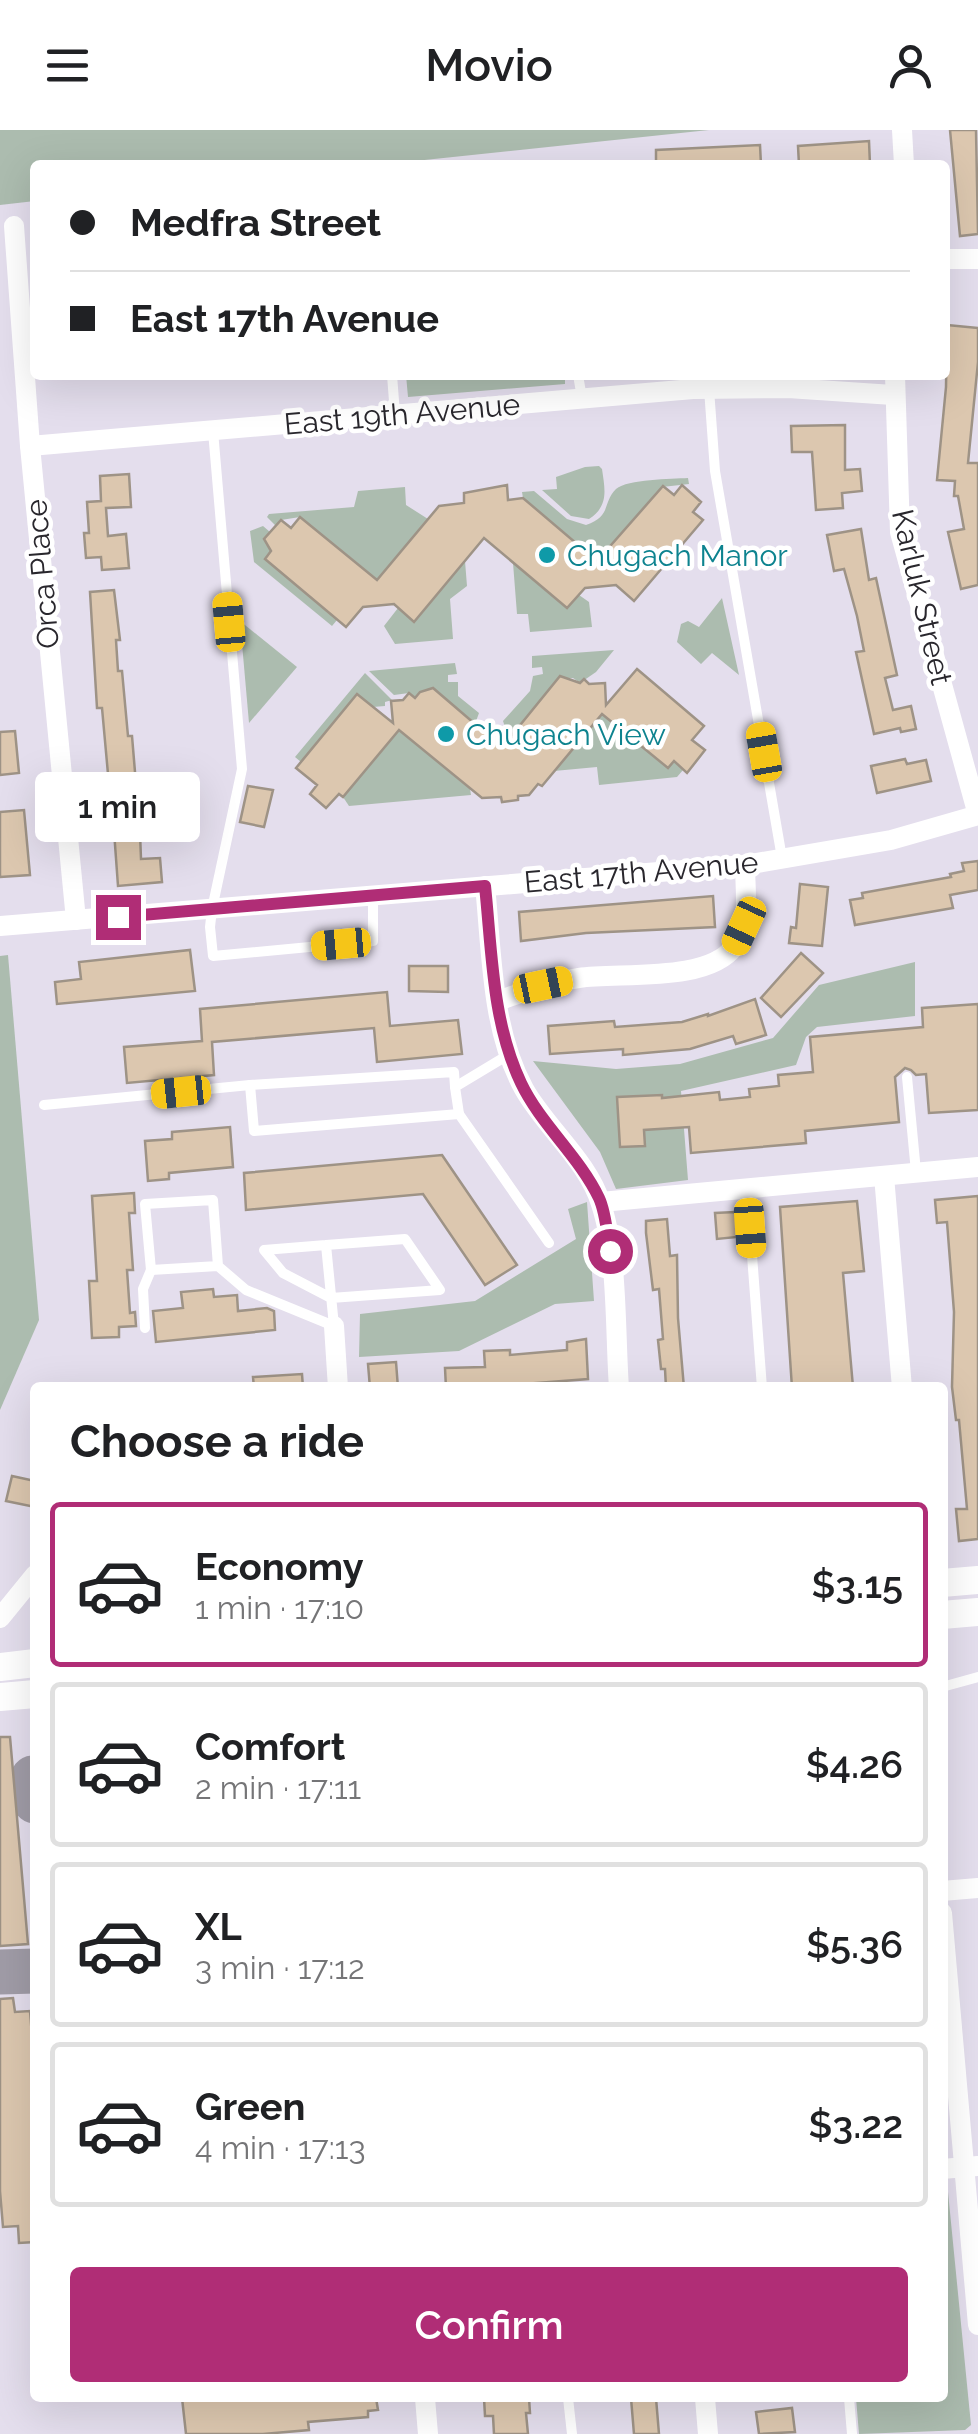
<!DOCTYPE html>
<meta charset="utf-8">
<style>
:root{--surface:#fff;--page:#f2f2f2;--text:#202124;--muted:#757577;--line:#e0e0e0;--accent:#b02d76}
body{margin:0;font-family:Raleway,sans-serif;background:var(--page);color:var(--text);height:100vh;display:flex;flex-direction:column;font-size:38px;white-space:nowrap}
*{box-sizing:border-box;margin:0}
p{font-size:32px;color:var(--muted)}
.icon{flex:none;width:55px;height:55px;fill:none;stroke:currentColor;stroke-width:2;stroke-linecap:round;stroke-linejoin:round}
.map{position:relative;flex:1;overflow:hidden}
.panel{position:absolute;left:30px;top:1252px;width:918px;height:1020px;display:flex;flex-direction:column;background:var(--surface);border-radius:10px;box-shadow:0 10px 40px #0002}
.panel>*{flex:none}
.hud{position:absolute;left:30px;top:30px;width:920px;height:220px;border-radius:10px;box-shadow:0 10px 40px #0002;display:grid;align-content:center;height:220px;padding:0 40px;background:var(--surface)}
.end{position:absolute;width:45px;height:45px;margin:-22px;border:12px solid #b02d76;background:#fff;box-shadow:0 0 0 5px #fff}
.from{border-radius:50%}
.bubble{position:absolute;height:70px;border-radius:10px;background:var(--surface);box-shadow:0 10px 40px #0002;font-size:32px;font-weight:600;line-height:70px;text-align:center}
.car{position:absolute;width:30px;height:60px;margin:-30px -15px;border-radius:12px;box-shadow:0 0 8px 2px #0007;background:linear-gradient(#f5c518 24%,#345 0 40%,#f5c518 0 76%,#345 0 86%,#f5c518 0)}
.hud b{display:flex;align-items:center;gap:35px;height:95px;font-size:38px}
.hud b+b{border-top:2px solid var(--line)}
.hud i{width:25px;height:25px;background:var(--text)}
ul{padding:0;list-style:none}
li{display:flex;align-items:center;gap:30px;height:165px;margin:0 20px 15px;padding:0 20px;border:5px solid var(--line);border-radius:10px}
li div{flex:1}
li b{display:block;font-size:38px}
li em{font-style:normal;font-weight:600}
li.selected{border-color:var(--accent)}
li>.icon{width:90px;height:90px;stroke-width:1.5}
h2{padding:0 40px;font-size:45px;line-height:120px}
.button{display:flex;gap:20px;margin-top:auto;padding:20px 40px}
.button a{flex:1;height:115px;border-radius:10px;background:var(--accent);color:#fff;font-size:40px;font-weight:600;line-height:115px;text-align:center}
header{display:flex;justify-content:space-between;align-items:center;height:130px;padding:0 40px;background:var(--surface);font-size:45px;font-weight:600}
.map>svg:first-child{display:block}
</style>
<header><svg class="icon" aria-label="menu" viewBox="0 0 24 24"><path d="M4 6h16M4 12h16M4 18h16"/></svg>Movio<svg class="icon" aria-label="person" viewBox="0 0 24 24"><circle cx="12" cy="8" r="4"/><path d="M4 21q1-7 8-7t8 7"/></svg></header>
<div class="map">
<svg width="978" height="2304" viewBox="0 0 978 2304">
<rect width="100%" height="100%" fill="#e4deed"/>
<g fill="#acbcaf">
<polygon points="0,0 709,0 377,35 35,35 35,71 0,75"/>
<polygon points="406,245 565,245 565,254 408,267"/>
<path d="M 599,336 L 602,339 C 605,360 609,376 589,389 L 571,386 L 542,360 L 557,359 L 556,347 L 585,337 Z"/>
<path d="M 688,348 L 689,354 L 662,357 L 599,428 L 595,429 L 523,368 L 522,362 L 534,361 L 567,389 L 586,395 C 612,386 602,373 616,359 C 628,349 671,349 688,348 Z"/>
<polygon points="405,357 406,375 428,389 379,448 374,448 300,387 281,390 276,396 267,387 269,384 354,377 358,361"/>
<polygon points="263,396 270,402 264,409 271,421 266,430 337,490 332,496 254,432 250,401"/>
<polygon points="465,431 467,456 450,469 453,509 395,514 384,496 398,478 414,491"/>
<polygon points="513,433 566,478 579,465 589,472 592,497 530,502 528,484 517,484"/>
<polygon points="722,468 739,545 712,523 701,534 677,512 681,494 688,491 699,497"/>
<polygon points="240,491 297,537 249,593"/>
<polygon points="614,520 596,542 580,553 573,548 564,549 509,609 503,591 530,561 533,546 543,544 542,537 532,538 532,526"/>
<polygon points="455,533 457,544 448,545 448,552 458,552 458,566 479,583 475,594 434,558 420,562 415,568 409,563 394,565 369,541"/>
<polygon points="365,543 392,570 385,572 385,576 373,577 357,564 301,632 295,627"/>
<polygon points="602,584 667,638 673,631 683,640 677,647 599,655 597,637 554,641"/>
<polygon points="399,600 470,659 471,665 349,676 343,667"/>
<polygon points="8,825 39,1190 0,1280 0,826"/>
<polygon points="915,832 915,886 817,897 806,907 796,935 681,961 688,1050 616,1059 600,1022 533,931 616,939 680,934 773,908 819,855"/>
<polygon points="587,1072 594,1171 555,1174 459,1221 359,1227 360,1184 475,1171 576,1109 568,1079"/>
<polygon points="943,2062 948,2062 971,2295 965,2300 859,2304 856,2268 942,2268"/>
</g>
<g fill="none" stroke-linecap="round" stroke-linejoin="round">
<g stroke="#a09ca7" stroke-width="45">
<polyline points="33,1648 35,1671"/>
<polyline points="0,1842 35,1841"/>
</g>
</g>
<g fill="#dcc7af" stroke="#9e9386" stroke-width="2.5">
<polygon points="950,0 976,0 978,104 960,106"/>
<polygon points="869,11 870,35 799,35 798,16"/>
<polygon points="760,15 761,35 656,35 656,20"/>
<polygon points="947,195 978,198 978,232 968,333 978,333 978,455 961,459 948,402 964,399 958,366 954,366 955,351 937,350 946,257"/>
<polygon points="845,295 845,340 860,339 862,361 842,363 843,378 816,380 812,322 792,322 791,296"/>
<polygon points="129,344 131,377 106,378 108,406 126,404 129,438 102,440 101,427 86,428 84,403 89,403 87,372 101,371 100,346"/>
<polygon points="507,355 508,370 523,368 597,431 663,356 674,365 682,355 701,372 693,382 703,390 634,471 616,455 585,458 567,478 484,408 414,492 394,474 363,477 346,497 265,429 271,421 264,409 281,390 291,398 300,387 377,450 439,376 464,373 464,363"/>
<polygon points="861,399 869,450 876,448 897,545 885,548 893,580 911,576 916,599 901,602 900,598 874,604 856,522 864,521 857,486 844,439 834,441 827,405"/>
<polygon points="114,460 120,510 116,510 118,541 122,541 128,606 132,606 136,654 132,654 137,703 140,703 141,729 160,728 162,752 118,756 113,687 109,688 106,655 109,655 102,578 97,578 90,462"/>
<polygon points="637,539 704,596 692,610 705,620 687,643 674,631 668,638 602,584 542,656 538,654 529,665 518,666 518,670 502,672 501,667 482,668 399,600 343,667 339,664 326,678 310,664 317,655 296,638 357,564 393,593 391,571 403,570 409,563 415,568 420,562 433,558 489,606 501,606 512,605 560,546 580,553 584,549 589,554 605,553 606,575"/>
<polygon points="15,601 19,643 0,645 0,602"/>
<polygon points="905,629 907,634 926,630 931,651 877,663 871,636"/>
<polygon points="248,656 273,660 264,697 240,692"/>
<polygon points="24,680 30,745 0,747 0,682"/>
<polygon points="978,731 978,760 950,765 953,778 855,795 850,770 863,768 862,763 951,747 950,744 964,741 962,733"/>
<polygon points="800,754 828,757 822,816 789,813 791,797 796,798"/>
<polygon points="713,766 715,797 586,803 521,811 519,782"/>
<polygon points="190,820 195,861 57,874 55,852 81,849 79,832"/>
<polygon points="801,823 823,843 781,887 761,868"/>
<polygon points="409,836 448,836 448,862 409,861"/>
<polygon points="387,862 390,896 458,890 462,924 377,932 374,898 212,912 214,945 127,953 124,917 202,911 200,879"/>
<polygon points="755,869 766,905 736,914 733,906 690,919 623,925 623,919 550,924 548,896 614,891 615,897 682,892 708,884 708,886"/>
<polygon points="978,874 978,980 929,983 926,944 916,945 911,940 905,938 895,947 899,992 805,1001 806,1013 691,1023 689,997 644,1000 645,1016 620,1017 617,967 662,965 662,968 719,962 720,970 750,967 749,959 779,956 778,945 813,942 810,907 923,897 922,878"/>
<polygon points="230,997 233,1037 169,1043 169,1049 148,1051 145,1011 172,1009 172,1002"/>
<polygon points="442,1025 517,1135 485,1155 423,1064 246,1080 244,1043"/>
<polygon points="134,1063 135,1083 129,1083 133,1140 127,1140 130,1183 135,1182 136,1196 119,1197 119,1207 92,1208 89,1151 97,1151 92,1066"/>
<polygon points="978,1066 978,1409 959,1411 956,1379 967,1379 959,1290 956,1290 952,1257 954,1182 947,1092 937,1093 935,1070"/>
<polygon points="857,1071 864,1141 843,1143 853,1257 792,1258 780,1077"/>
<polygon points="735,1082 737,1107 717,1109 715,1083"/>
<polygon points="667,1089 670,1126 677,1125 678,1188 684,1258 666,1258 665,1239 661,1239 658,1210 663,1209 659,1159 653,1160 646,1103 646,1091"/>
<polygon points="213,1159 214,1167 237,1165 238,1181 267,1178 274,1181 275,1200 156,1212 153,1181 183,1178 181,1162"/>
<polygon points="586,1209 588,1249 512,1255 512,1258 446,1258 445,1238 485,1237 484,1221 510,1220 510,1225 567,1220 567,1212"/>
<polygon points="396,1232 398,1258 370,1258 368,1234"/>
<polygon points="302,1244 303,1258 254,1258 253,1247"/>
<polygon points="12,1346 35,1351 35,1377 6,1371"/>
<polygon points="0,1607 10,1607 28,1814 0,1816"/>
<polygon points="13,1868 15,1882 30,1881 35,1943 35,2112 19,2113 18,2096 3,2097 0,2061 0,1869"/>
<polygon points="182,2268 376,2268 378,2280 368,2281 368,2287 308,2292 309,2300 263,2304 186,2304"/>
<polygon points="484,2268 529,2268 530,2283 526,2283 528,2304 494,2304 493,2286 485,2286"/>
<polygon points="631,2268 656,2268 659,2304 634,2304"/>
<polygon points="792,2278 795,2302 759,2304 756,2282"/>
</g>
<g fill="none" stroke-linecap="round" stroke-linejoin="round">
<g stroke="#fff" stroke-width="10">
<polyline points="392,245 395,284"/>
<polyline points="578,245 582,268"/>
<polyline points="709,259 715,341 782,728"/>
<polyline points="213,301 242,639 212,779 210,797 213,826 373,811 373,765"/>
<polyline points="907,947 916,1042"/>
<polyline points="250,955 454,942 455,957"/>
<polyline points="44,975 250,955 254,1001 459,984 549,1113"/>
<polyline points="459,984 455,957 508,925"/>
<polyline points="747,1059 762,1258"/>
<polyline points="218,1136 151,1140 145,1074 213,1070 218,1136 246,1160 334,1196 326,1115 405,1109 440,1160 331,1168 283,1143 264,1120 326,1115"/>
<polyline points="145,1198 143,1159 151,1140"/>
<polyline points="942,1557 978,1547"/>
<polyline points="568,2268 572,2304"/>
<polyline points="849,2268 852,2304"/>
</g>
<g stroke="#fff" stroke-width="20">
<polyline points="902,0 904,35"/>
<polyline points="14,96 30,316 76,790"/>
<polyline points="945,129 978,129"/>
<polyline points="895,245 900,402 978,685"/>
<polyline points="30,316 693,259 788,258 893,265"/>
<path d="M 485,756 C 492,823 491,899 524,959 C 546,998 588,1031 601,1074 C 618,1125 615,1203 619,1258"/>
<polyline points="0,796 745,735 891,710 978,685"/>
<path d="M 497,871 C 524,862 550,852 579,848 C 620,842 707,853 734,817 C 751,795 745,760 745,735"/>
<polyline points="884,1046 902,1258"/>
<polyline points="601,1072 978,1037"/>
<polyline points="334,1196 338,1258"/>
<polyline points="0,1488 35,1445"/>
<polyline points="942,1761 978,1758"/>
<polyline points="942,1783 978,2195"/>
<polyline points="942,2039 978,2036"/>
<polyline points="425,2268 428,2304"/>
<polyline points="705,2268 708,2304"/>
</g>
<g stroke="#fff" stroke-width="28">
<polyline points="942,1453 978,1450"/>
<polyline points="942,1485 978,1482"/>
<polyline points="0,1537 35,1533"/>
<polyline points="0,1567 35,1564"/>
</g>
</g>
<g fill="none" stroke-linecap="round" stroke-linejoin="round">
<path stroke="#b02d76" stroke-width="12" d="M 118,787 L 485,756 C 492,822 492,892 521,953 C 541,995 579,1026 599,1068 C 606,1083 607,1104 610,1121"/>
</g>
<g fill="#0f9aa8" stroke="#fff" stroke-width="4">
<circle cx="547" cy="425" r="10"/>
<circle cx="446" cy="604" r="10"/>
</g>
<g text-anchor="middle" dominant-baseline="central" stroke-width="9" stroke-linejoin="round" paint-order="stroke">
<g font-size="30" fill="#29272d" stroke="#fff">
<text transform="translate(402 284) rotate(-5)">East 19th Avenue</text>
<text transform="translate(42 444) rotate(-95)">Orca Place</text>
<text transform="translate(922 467) rotate(77)">Karluk Street</text>
<text transform="translate(641 742) rotate(-5)">East 17th Avenue</text>
</g>
<g font-size="30" fill="#0d838f" stroke="#fff" text-anchor="start">
<text x="567" y="425">Chugach Manor</text>
<text x="466" y="604">Chugach View</text>
</g>
</g>
</svg>
<i class="end from" style="left:610px;top:1121px"></i>
<i class="end" style="left:118px;top:787px"></i>
<div class="bubble" style="left:35px;top:642px;width:165px">1 min</div>
<i class="car" style="left:229px;top:492px;rotate:355deg"></i>
<i class="car" style="left:764px;top:622px;rotate:350deg"></i>
<i class="car" style="left:744px;top:796px;rotate:205deg"></i>
<i class="car" style="left:341px;top:814px;rotate:265deg"></i>
<i class="car" style="left:543px;top:855px;rotate:78deg"></i>
<i class="car" style="left:181px;top:962px;rotate:264deg"></i>
<i class="car" style="left:750px;top:1098px;rotate:176deg"></i>
<div class="hud">
<b><i class="from"></i>Medfra Street</b>
<b><i></i>East 17th Avenue</b>
</div>
<section class="panel">
<h2>Choose a ride</h2>
<ul>
<li class="selected"><svg class="icon" aria-label="car" viewBox="0 0 24 24"><path d="M5 17H2v-5l4-1 3-4h7l3 4 3 1v5h-3M9 17h6M6 11h13"/><circle cx="7" cy="17" r="2"/><circle cx="17" cy="17" r="2"/></svg><div><b>Economy</b><p>1 min · 17:10</p></div><em>$3.15</em></li>
<li><svg class="icon" aria-label="car" viewBox="0 0 24 24"><path d="M5 17H2v-5l4-1 3-4h7l3 4 3 1v5h-3M9 17h6M6 11h13"/><circle cx="7" cy="17" r="2"/><circle cx="17" cy="17" r="2"/></svg><div><b>Comfort</b><p>2 min · 17:11</p></div><em>$4.26</em></li>
<li><svg class="icon" aria-label="car" viewBox="0 0 24 24"><path d="M5 17H2v-5l4-1 3-4h7l3 4 3 1v5h-3M9 17h6M6 11h13"/><circle cx="7" cy="17" r="2"/><circle cx="17" cy="17" r="2"/></svg><div><b>XL</b><p>3 min · 17:12</p></div><em>$5.36</em></li>
<li><svg class="icon" aria-label="car" viewBox="0 0 24 24"><path d="M5 17H2v-5l4-1 3-4h7l3 4 3 1v5h-3M9 17h6M6 11h13"/><circle cx="7" cy="17" r="2"/><circle cx="17" cy="17" r="2"/></svg><div><b>Green</b><p>4 min · 17:13</p></div><em>$3.22</em></li>
</ul>
<div class="button"><a>Confirm</a></div>
</section>
</div>
